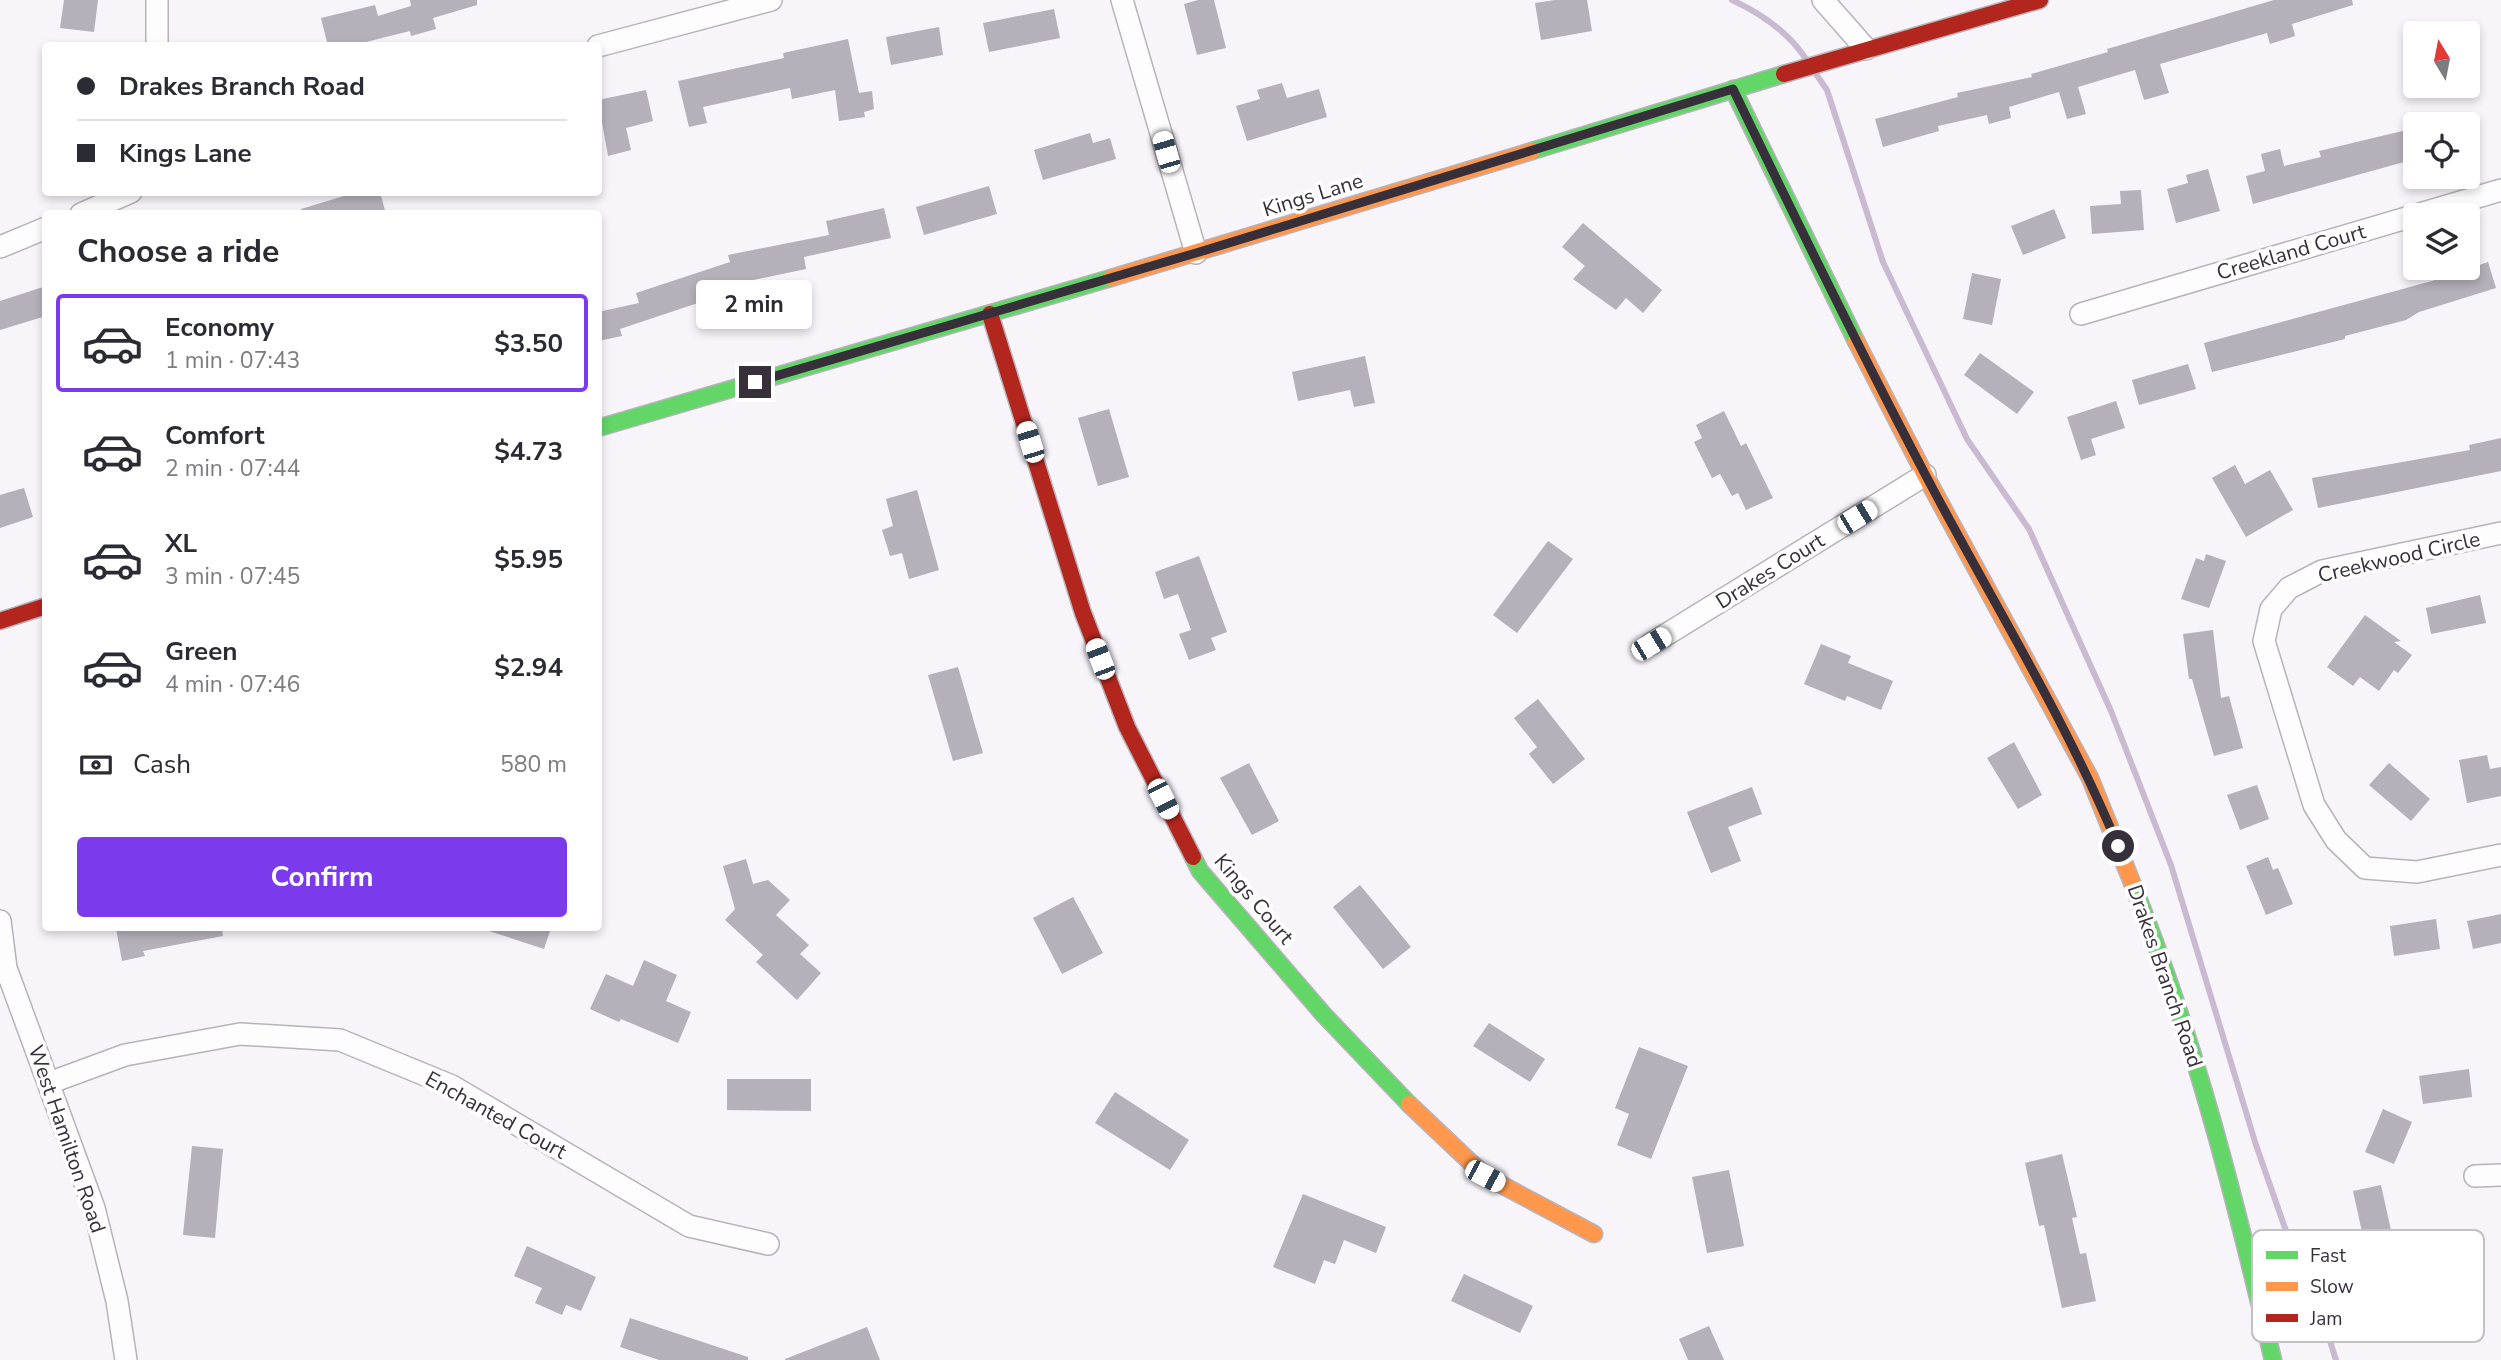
<!DOCTYPE html>
<meta charset="utf-8">
<style>
:root{--surface:#fff;--page:#f7f7f7;--text:#2b2b33;--muted:#7c7c81;--line:#e1e1e2;--accent:#7c3aed}
body{margin:0;font-family:"Nunito Sans",sans-serif;background:var(--page);color:var(--text);height:100vh;display:flex;flex-direction:column;font-size:26px;white-space:nowrap}
*{box-sizing:border-box;margin:0}
p{font-size:23px;color:var(--muted)}
.icon{flex:none;width:38px;height:38px;fill:none;stroke:currentColor;stroke-width:2;stroke-linecap:round;stroke-linejoin:round}
.map{position:relative;flex:1;overflow:hidden}
.details{position:absolute;left:42px;top:210px;width:560px;height:721px;display:flex;flex-direction:column;background:var(--surface);border-radius:7px;box-shadow:0 4px 10px #0003}
.details>*{flex:none}
.hud{position:absolute;left:42px;top:42px;width:560px;height:154px;border-radius:7px;box-shadow:0 4px 10px #0003;display:grid;align-content:center;height:154px;padding:0 35px;background:var(--surface)}
.needle{width:46px;rotate:350deg}
.tools{position:absolute;left:2403px;top:21px;display:grid;gap:14px}
.tools a{display:grid;place-items:center;width:77px;height:77px;border-radius:7px;background:var(--surface);box-shadow:0 4px 10px #0003;font-size:35px}
.end{position:absolute;width:32px;height:32px;margin:-16px;border:9px solid #37303b;background:#fff;box-shadow:0 0 0 4px #fff}
.from{border-radius:50%}
.bubble{position:absolute;height:49px;border-radius:7px;background:var(--surface);box-shadow:0 4px 10px #0003;font-size:23px;font-weight:700;line-height:49px;text-align:center}
.car{position:absolute;width:21px;height:42px;margin:-21px -10px;border-radius:9px;box-shadow:0 0 5px 2px #0007;background:linear-gradient(#fff 24%,#345 0 40%,#fff 0 76%,#345 0 86%,#fff 0)}
.hud b{display:flex;align-items:center;gap:24px;height:66px;font-size:26px}
.hud b+b{border-top:2px solid var(--line)}
.hud i{width:18px;height:18px;background:var(--text)}
ul{padding:0;list-style:none}
li{display:flex;align-items:center;gap:21px;height:98px;margin:0 14px 10px;padding:0 21px;border:4px solid transparent;border-radius:7px}
li div{flex:1}
li b{display:block;font-size:26px}
li em{font-style:normal;font-weight:700}
li.on{border-color:var(--accent)}
li>.icon{width:63px;height:63px;stroke-width:1.5}
h2{padding:0 35px;font-size:32px;line-height:84px}
.pay{display:flex;align-items:center;gap:18px;height:77px;padding:0 35px;font-size:26px}
.pay p{margin-inline-start:auto}
.primary-button{display:flex;gap:14px;margin-top:auto;padding:14px 35px}
.primary-button a{flex:1;height:80px;border-radius:7px;background:var(--accent);color:#fff;font-size:28px;font-weight:700;line-height:80px;text-align:center}
.map>svg:first-child{display:block}
</style>
<div class="map">
<svg width="2501" height="1360" viewBox="0 0 2501 1360">
<rect width="100%" height="100%" fill="#f7f4fa"/>
<g fill="none" stroke-linecap="round" stroke-linejoin="round">
<g stroke="#c9bad2" stroke-width="6">
<path d="M 1732,0 C 1760,13 1789,33 1806,59"/>
<polyline points="1816,74 1827,90 1883,262 1967,439 2029,529 2111,711 2171,865 2256,1145 2292,1248 2321,1313 2336,1360"/>
</g>
</g>
<g fill="#b5b0b9">
<polygon points="64,0 98,0 94,32 60,28"/>
<polygon points="410,0 477,0 477,5 433,18 436,29 411,36 410,31 350,46 328,46 321,18 375,5 378,16 411,6"/>
<polygon points="1198,0 1214,0 1226,48 1197,55 1184,4"/>
<polygon points="1555,0 1587,0 1592,31 1541,40 1535,3"/>
<polygon points="2274,0 2352,0 2353,5 2292,24 2295,36 2270,44 2267,33 2160,64 2169,93 2144,100 2135,70 2078,87 2086,114 2067,119 2059,92 2009,107 2011,118 1989,124 1987,115 1938,126 1939,131 1883,147 1875,119 1958,97 1957,93 2032,77 2031,74 2108,52 2107,49"/>
<polygon points="1054,9 1060,38 989,52 983,23"/>
<polygon points="939,27 943,55 891,65 886,37"/>
<polygon points="848,39 859,93 872,91 874,109 864,112 865,117 839,121 835,90 792,99 790,88 703,107 707,123 689,127 678,81 784,58 783,53"/>
<polygon points="1282,83 1287,98 1319,89 1327,117 1247,141 1236,106 1260,99 1257,90"/>
<polygon points="646,90 653,121 626,128 631,150 608,156 598,100"/>
<polygon points="2415,128 2415,159 2253,204 2246,176 2265,171 2261,154 2280,149 2284,166 2321,157 2319,151"/>
<polygon points="1090,133 1093,143 1110,138 1116,159 1043,180 1034,150"/>
<polygon points="2208,169 2220,211 2176,223 2167,189 2188,183 2186,175"/>
<polygon points="989,186 997,214 924,235 916,207"/>
<polygon points="2141,190 2144,230 2092,234 2090,206 2121,204 2120,191"/>
<polygon points="357,192 380,192 386,214 302,214 301,209"/>
<polygon points="884,208 891,238 804,257 806,269 710,289 713,298 620,329 622,336 598,341 598,312 639,303 636,293 730,262 728,255 829,235 826,221"/>
<polygon points="2054,209 2066,238 2023,255 2011,226"/>
<polygon points="1583,223 1662,290 1643,313 1626,298 1616,310 1573,279 1585,266 1562,247"/>
<polygon points="2488,262 2496,288 2419,312 2406,320 2345,336 2345,339 2212,372 2204,343 2432,281"/>
<polygon points="1972,273 2001,279 1992,325 1963,319"/>
<polygon points="46,286 46,316 0,330 0,301"/>
<polygon points="1980,353 2034,392 2017,414 1964,375"/>
<polygon points="1365,356 1375,403 1354,407 1350,390 1298,401 1292,372"/>
<polygon points="2188,364 2196,389 2139,405 2132,380"/>
<polygon points="2116,401 2125,428 2091,439 2096,455 2081,460 2067,417"/>
<polygon points="1109,409 1129,477 1098,486 1078,418"/>
<polygon points="1724,411 1741,446 1746,443 1773,498 1746,510 1738,493 1732,496 1720,474 1712,478 1694,442 1702,438 1696,425"/>
<polygon points="2501,438 2501,471 2318,508 2312,478 2470,450 2469,445"/>
<polygon points="2235,465 2245,484 2270,470 2293,510 2246,537 2212,478"/>
<polygon points="24,488 33,517 0,528 0,495"/>
<polygon points="917,490 939,570 909,579 902,553 890,556 882,530 893,526 886,499"/>
<polygon points="1548,541 1573,559 1517,633 1493,615"/>
<polygon points="2206,554 2226,561 2209,608 2181,599 2196,558 2204,561"/>
<polygon points="1199,556 1227,632 1211,638 1216,650 1189,660 1179,634 1191,630 1178,594 1164,599 1155,572"/>
<polygon points="2480,595 2486,623 2431,634 2426,608"/>
<polygon points="2365,615 2401,641 2394,642 2412,655 2398,673 2394,670 2379,691 2360,677 2353,686 2327,667"/>
<polygon points="2213,630 2221,698 2229,696 2243,748 2214,756 2192,679 2189,679 2183,634"/>
<polygon points="1821,644 1851,656 1848,663 1893,681 1881,710 1847,696 1845,701 1804,684"/>
<polygon points="958,667 983,753 953,761 928,675"/>
<polygon points="1538,699 1585,759 1553,784 1529,754 1537,747 1514,718"/>
<polygon points="2014,742 2042,795 2018,809 1987,758"/>
<polygon points="2487,755 2490,769 2501,767 2501,796 2467,803 2459,760"/>
<polygon points="1249,763 1279,821 1252,835 1220,778"/>
<polygon points="2389,763 2430,799 2411,821 2369,785"/>
<polygon points="2257,785 2269,819 2240,830 2227,795"/>
<polygon points="1752,787 1762,814 1728,827 1741,861 1711,873 1687,812"/>
<polygon points="2268,857 2273,870 2278,868 2293,904 2266,915 2246,866"/>
<polygon points="746,859 753,884 768,880 790,900 776,915 809,945 800,954 821,973 797,1000 756,962 763,955 725,920 735,909 723,866"/>
<polygon points="1360,885 1411,947 1383,969 1333,907"/>
<polygon points="1073,897 1103,953 1062,974 1033,918"/>
<polygon points="2501,914 2501,943 2473,949 2467,921"/>
<polygon points="2436,919 2440,949 2394,956 2390,926"/>
<polygon points="116,928 222,928 223,936 143,951 145,956 122,961"/>
<polygon points="490,928 551,928 544,949 489,931"/>
<polygon points="644,960 677,975 666,1001 691,1012 678,1043 621,1019 619,1022 590,1009 606,974 633,986"/>
<polygon points="1489,1023 1545,1059 1530,1082 1473,1046"/>
<polygon points="1639,1047 1688,1066 1651,1159 1617,1145 1629,1114 1615,1108"/>
<polygon points="2469,1069 2472,1097 2423,1104 2419,1076"/>
<polygon points="727,1079 811,1079 811,1111 727,1110"/>
<polygon points="1115,1092 1189,1140 1170,1170 1095,1123"/>
<polygon points="2383,1109 2412,1122 2394,1164 2365,1152"/>
<polygon points="192,1146 223,1149 215,1238 183,1235"/>
<polygon points="2062,1154 2077,1217 2072,1218 2080,1254 2086,1253 2096,1301 2062,1308 2044,1225 2039,1226 2025,1163"/>
<polygon points="1729,1170 1744,1246 1707,1253 1692,1177"/>
<polygon points="2381,1185 2392,1235 2364,1241 2353,1191"/>
<polygon points="1303,1194 1386,1227 1376,1253 1344,1240 1335,1264 1324,1260 1315,1284 1273,1267"/>
<polygon points="527,1246 596,1277 581,1311 566,1305 562,1315 535,1303 542,1288 514,1276"/>
<polygon points="1464,1274 1533,1306 1520,1333 1451,1301"/>
<polygon points="630,1318 748,1357 748,1360 659,1360 620,1347"/>
<polygon points="1709,1326 1724,1360 1688,1360 1679,1339"/>
<polygon points="867,1327 880,1360 785,1360 785,1359"/>
</g>
<g fill="none" stroke-linecap="round" stroke-linejoin="round">
<defs>
<g id="street">
<polyline points="1122,0 1196,253"/>
<polyline points="1823,0 1866,49"/>
<polyline points="157,46 157,0"/>
<polyline points="598,46 771,0"/>
<polyline points="81,214 131,192"/>
<polyline points="0,247 46,228"/>
<polyline points="2081,314 2501,190"/>
<polyline points="2501,533 2322,571 2289,588 2271,609 2264,641 2314,805 2336,840 2365,868 2417,872 2501,855"/>
<polyline points="1651,644 1925,475"/>
<polyline points="0,921 6,968 94,1208 117,1301 126,1360"/>
<polyline points="49,1083 125,1055 240,1034 340,1040 452,1086 689,1226 768,1244"/>
<polyline points="2475,1176 2501,1175"/>
</g>
<g id="fast">
<polyline points="1733,89 1856,341"/>
<polyline points="1532,151 1784,74"/>
<polyline points="598,428 1111,278"/>
<polyline points="1193,857 1200,871 1324,1015 1409,1104"/>
<path d="M 2133,885 C 2195,1039 2235,1199 2273,1360"/>
</g>
<g id="slow">
<polyline points="1111,278 1532,151"/>
<polyline points="1856,341 1925,475 2090,778 2133,885"/>
<polyline points="1409,1104 1485,1176 1594,1234"/>
</g>
<g id="jam">
<polyline points="1784,74 2040,0"/>
<polyline points="990,314 1083,613 1127,727 1193,857"/>
<polyline points="0,621 46,606"/>
</g>
</defs>
<use href="#street" stroke="#b7b3ba" stroke-width="24"/>
<use href="#fast" stroke="#b7b3ba" stroke-width="19"/>
<use href="#slow" stroke="#b7b3ba" stroke-width="19"/>
<use href="#jam" stroke="#b7b3ba" stroke-width="19"/>
<use href="#street" stroke="#fefdfe" stroke-width="21"/>
<use href="#fast" stroke="#63d668" stroke-width="16"/>
<use href="#slow" stroke="#ff974d" stroke-width="16"/>
<use href="#jam" stroke="#b3261e" stroke-width="16"/>
</g>
<g fill="none" stroke-linecap="round" stroke-linejoin="round">
<path stroke="#37303b" stroke-width="9" d="M 755,382 L 1196,253 L 1733,89 C 1795,218 1858,347 1925,474 C 1990,598 2065,717 2118,846"/>
</g>
<g text-anchor="middle" dominant-baseline="central" stroke-width="7" stroke-linejoin="round" paint-order="stroke">
<g font-size="21" fill="#37303b" stroke="#fff">
<text transform="translate(1313 195) rotate(-17)">Kings Lane</text>
<text transform="translate(2291 252) rotate(-16)">Creekland Court</text>
<text transform="translate(2399 557) rotate(-13)">Creekwood Circle</text>
<text transform="translate(1770 571) rotate(-32)">Drakes Court</text>
<text transform="translate(1254 899) rotate(50)">Kings Court</text>
<text transform="translate(2165 976) rotate(71)">Drakes Branch Road</text>
<text transform="translate(496 1115) rotate(29)">Enchanted Court</text>
<text transform="translate(67 1139) rotate(71)">West Hamilton Road</text>
</g>
</g>
<rect x="2252" y="1230" width="232" height="112" rx="10" fill="#fff" stroke="#c3c1c4" stroke-width="2"/>
<rect x="2266" y="1251" width="32" height="8" fill="#63d668"/>
<rect x="2266" y="1282" width="32" height="9" fill="#ff974d"/>
<rect x="2266" y="1314" width="32" height="8" fill="#b3261e"/>
<g font-size="19" fill="#37303b">
<text x="2310" y="1262">Fast</text>
<text x="2310" y="1293">Slow</text>
<text x="2310" y="1325">Jam</text>
</g>
</svg>
<div class="tools">
<a><svg class="needle" viewBox="-14 -14 28 28"><path d="M0-13l5 13h-10z" fill="#e53935"/><path d="M0 13l5-13h-10z" fill="#7c7c81"/></svg></a>
<a><svg class="icon" aria-label="locate" viewBox="0 0 24 24"><circle cx="12" cy="12" r="6"/><path d="M12 2v4M12 18v4M2 12h4M18 12h4"/></svg></a>
<a><svg class="icon" aria-label="layers" viewBox="0 0 24 24"><path d="M12 4l9 5-9 5-9-5zM3 14l9 5 9-5"/></svg></a>
</div>
<i class="end from" style="left:2118px;top:846px"></i>
<i class="end" style="left:755px;top:382px"></i>
<div class="bubble" style="left:696px;top:280px;width:116px">2 min</div>
<i class="car" style="left:1166px;top:152px;rotate:344deg"></i>
<i class="car" style="left:1030px;top:442px;rotate:343deg"></i>
<i class="car" style="left:1857px;top:517px;rotate:59deg"></i>
<i class="car" style="left:1651px;top:644px;rotate:59deg"></i>
<i class="car" style="left:1100px;top:659px;rotate:339deg"></i>
<i class="car" style="left:1163px;top:799px;rotate:153deg"></i>
<i class="car" style="left:1485px;top:1176px;rotate:118deg"></i>
<div class="hud">
<b><i class="from"></i>Drakes Branch Road</b>
<b><i></i>Kings Lane</b>
</div>
<section class="details">
<h2>Choose a ride</h2>
<ul>
<li class="on"><svg class="icon" aria-label="car" viewBox="0 0 24 24"><path d="M5 17H2v-5l4-1 3-4h7l3 4 3 1v5h-3M9 17h6M6 11h13"/><circle cx="7" cy="17" r="2"/><circle cx="17" cy="17" r="2"/></svg><div><b>Economy</b><p>1 min · 07:43</p></div><em>$3.50</em></li>
<li><svg class="icon" aria-label="car" viewBox="0 0 24 24"><path d="M5 17H2v-5l4-1 3-4h7l3 4 3 1v5h-3M9 17h6M6 11h13"/><circle cx="7" cy="17" r="2"/><circle cx="17" cy="17" r="2"/></svg><div><b>Comfort</b><p>2 min · 07:44</p></div><em>$4.73</em></li>
<li><svg class="icon" aria-label="car" viewBox="0 0 24 24"><path d="M5 17H2v-5l4-1 3-4h7l3 4 3 1v5h-3M9 17h6M6 11h13"/><circle cx="7" cy="17" r="2"/><circle cx="17" cy="17" r="2"/></svg><div><b>XL</b><p>3 min · 07:45</p></div><em>$5.95</em></li>
<li><svg class="icon" aria-label="car" viewBox="0 0 24 24"><path d="M5 17H2v-5l4-1 3-4h7l3 4 3 1v5h-3M9 17h6M6 11h13"/><circle cx="7" cy="17" r="2"/><circle cx="17" cy="17" r="2"/></svg><div><b>Green</b><p>4 min · 07:46</p></div><em>$2.94</em></li>
</ul>
<div class="pay"><svg class="icon" aria-label="cash" viewBox="0 0 24 24"><path d="M3 7h18v10H3z"/><circle cx="12" cy="12" r="2"/></svg>Cash<p>580 m</p></div>
<div class="primary-button"><a>Confirm</a></div>
</section>
</div>
